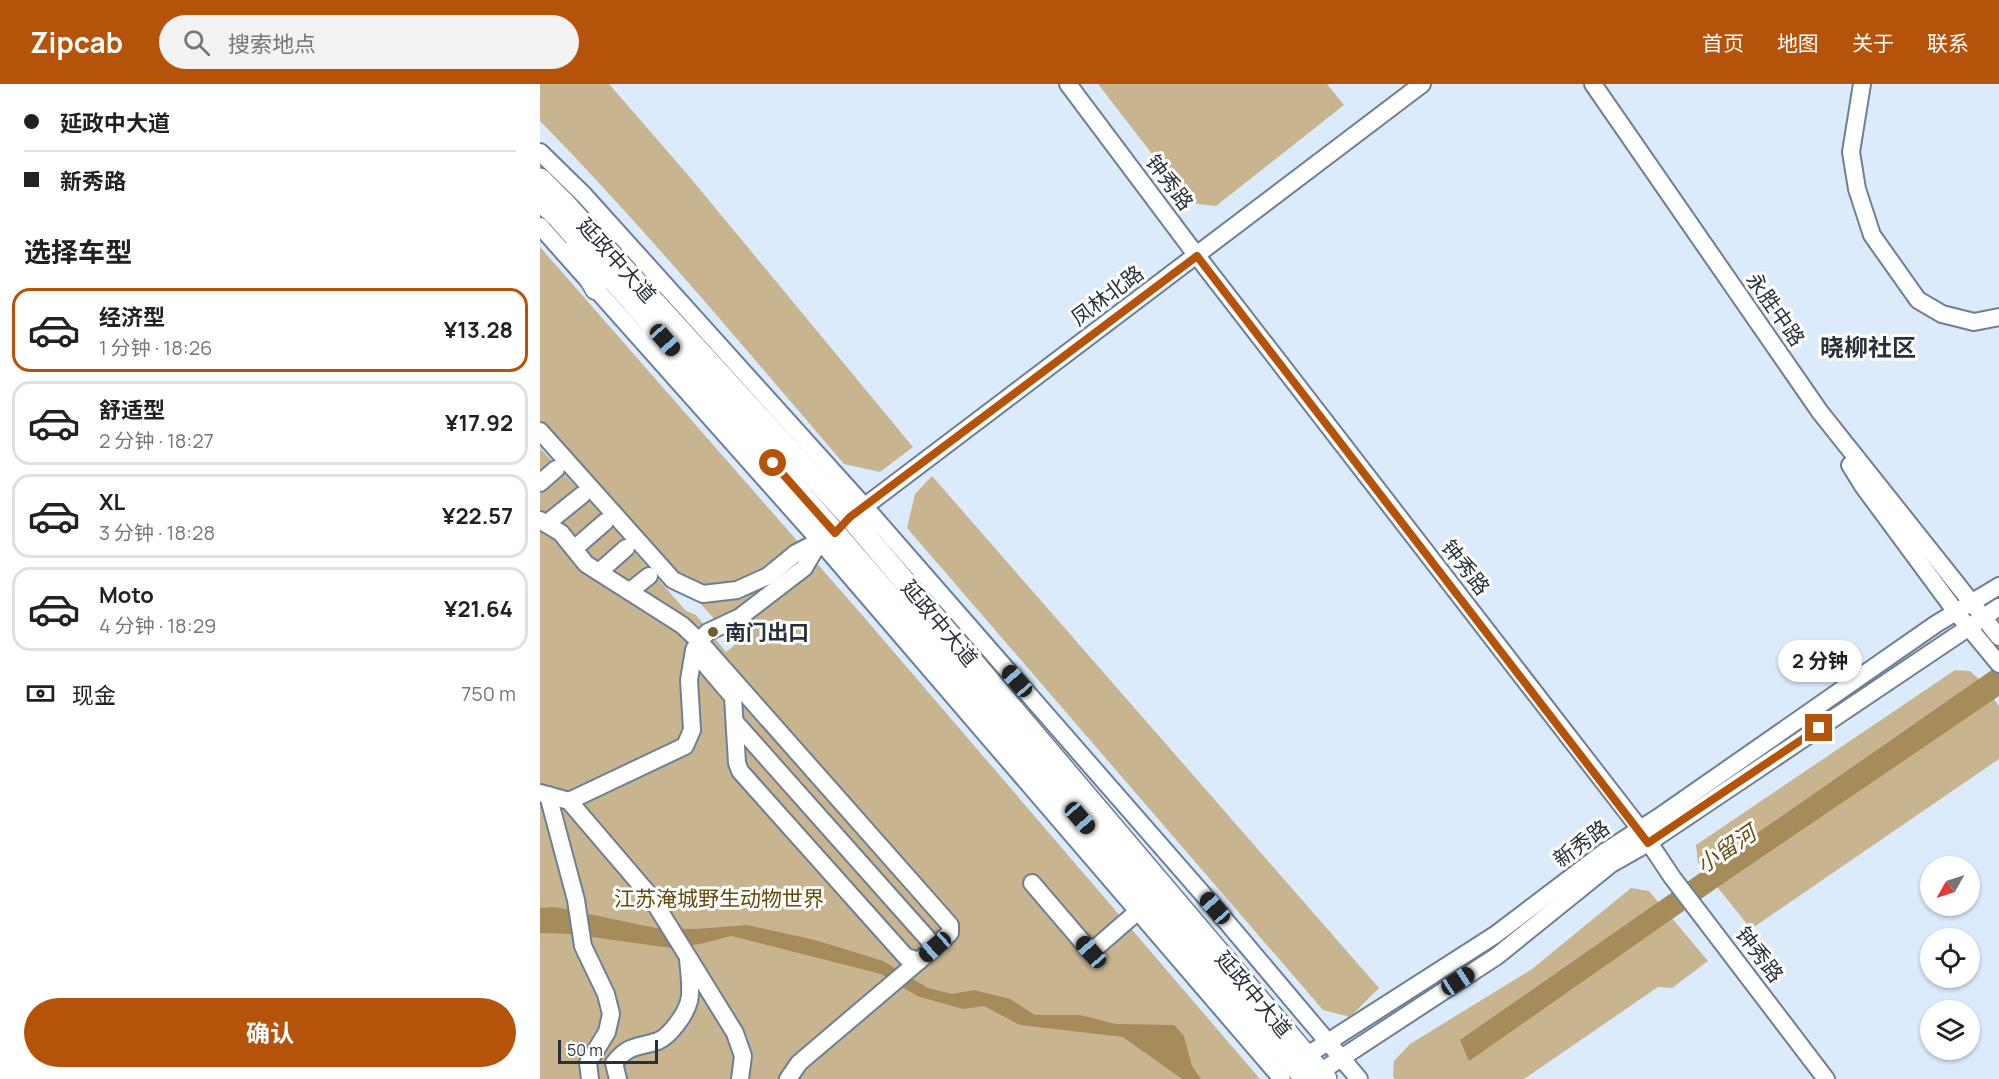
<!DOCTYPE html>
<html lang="zh">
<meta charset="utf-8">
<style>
:root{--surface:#fff;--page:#f2f2f2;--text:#222;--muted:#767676;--line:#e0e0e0;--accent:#b45309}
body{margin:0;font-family:Manrope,"Noto Sans SC",sans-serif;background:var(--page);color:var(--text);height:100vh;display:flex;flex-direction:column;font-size:22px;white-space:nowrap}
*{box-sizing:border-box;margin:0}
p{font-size:20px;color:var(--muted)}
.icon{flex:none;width:33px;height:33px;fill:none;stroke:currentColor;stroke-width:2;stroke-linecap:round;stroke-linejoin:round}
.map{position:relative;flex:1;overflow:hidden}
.panel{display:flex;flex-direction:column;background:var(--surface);width:540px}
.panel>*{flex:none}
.hud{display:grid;align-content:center;height:132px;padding:0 24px;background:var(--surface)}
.needle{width:39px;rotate:231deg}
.tools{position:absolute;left:1380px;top:772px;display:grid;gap:12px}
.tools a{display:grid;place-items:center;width:60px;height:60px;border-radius:50%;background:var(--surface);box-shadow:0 2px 4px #0004;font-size:30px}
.scale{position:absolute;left:18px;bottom:15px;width:100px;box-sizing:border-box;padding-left:6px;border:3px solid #283039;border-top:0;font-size:16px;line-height:21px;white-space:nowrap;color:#283039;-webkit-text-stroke:4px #fff;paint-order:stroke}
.end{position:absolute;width:27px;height:27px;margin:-14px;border:8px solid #b45309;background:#fff;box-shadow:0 0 0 3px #fff}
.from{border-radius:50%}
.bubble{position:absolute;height:42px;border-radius:21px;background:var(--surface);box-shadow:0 2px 4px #0004;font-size:20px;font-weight:700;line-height:42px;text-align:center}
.car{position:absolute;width:18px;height:36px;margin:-18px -9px;border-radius:8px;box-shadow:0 0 4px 2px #0007;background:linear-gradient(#222 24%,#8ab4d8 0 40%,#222 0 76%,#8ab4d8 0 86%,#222 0)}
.hud b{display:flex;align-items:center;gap:21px;height:57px;font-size:22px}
.hud b+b{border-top:2px solid var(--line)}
.hud i{width:15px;height:15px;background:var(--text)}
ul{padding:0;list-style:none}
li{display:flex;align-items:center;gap:18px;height:84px;margin:0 12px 9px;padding:0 12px;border:3px solid var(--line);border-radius:18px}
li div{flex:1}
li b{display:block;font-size:22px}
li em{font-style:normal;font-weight:700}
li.selected{border-color:var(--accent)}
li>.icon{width:54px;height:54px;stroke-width:1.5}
h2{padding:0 24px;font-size:27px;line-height:72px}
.pay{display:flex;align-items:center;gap:15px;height:66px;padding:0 24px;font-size:22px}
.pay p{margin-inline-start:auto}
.cta{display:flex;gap:12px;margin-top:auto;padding:12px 24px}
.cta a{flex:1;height:69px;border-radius:36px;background:var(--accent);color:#fff;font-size:24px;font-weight:700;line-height:69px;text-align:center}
header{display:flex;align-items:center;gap:36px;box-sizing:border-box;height:84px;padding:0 30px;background:var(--accent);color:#fff}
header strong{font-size:28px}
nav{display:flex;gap:33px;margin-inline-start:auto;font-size:21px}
.search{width:420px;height:54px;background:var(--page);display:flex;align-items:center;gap:15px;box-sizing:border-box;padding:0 21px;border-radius:33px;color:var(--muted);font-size:22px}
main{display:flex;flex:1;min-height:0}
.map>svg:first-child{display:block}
</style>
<header>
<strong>Zipcab</strong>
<div class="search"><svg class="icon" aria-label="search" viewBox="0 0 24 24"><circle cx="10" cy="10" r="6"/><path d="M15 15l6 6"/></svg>搜索地点</div>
<nav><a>首页</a><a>地图</a><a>关于</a><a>联系</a></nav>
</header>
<main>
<section class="panel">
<div class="hud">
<b><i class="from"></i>延政中大道</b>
<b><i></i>新秀路</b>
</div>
<h2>选择车型</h2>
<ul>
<li class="selected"><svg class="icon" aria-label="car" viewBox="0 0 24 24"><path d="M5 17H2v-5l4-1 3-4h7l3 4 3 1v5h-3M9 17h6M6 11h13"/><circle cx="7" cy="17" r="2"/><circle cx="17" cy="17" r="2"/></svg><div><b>经济型</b><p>1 分钟 · 18:26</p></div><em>¥13.28</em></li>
<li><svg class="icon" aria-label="car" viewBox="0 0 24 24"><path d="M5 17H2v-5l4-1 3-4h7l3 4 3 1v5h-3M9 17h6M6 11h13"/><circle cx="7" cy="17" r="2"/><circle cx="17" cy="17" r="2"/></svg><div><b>舒适型</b><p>2 分钟 · 18:27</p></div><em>¥17.92</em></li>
<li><svg class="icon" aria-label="car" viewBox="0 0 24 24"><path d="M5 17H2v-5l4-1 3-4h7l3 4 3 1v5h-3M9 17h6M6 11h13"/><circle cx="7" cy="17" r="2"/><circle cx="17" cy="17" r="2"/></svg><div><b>XL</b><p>3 分钟 · 18:28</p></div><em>¥22.57</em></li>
<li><svg class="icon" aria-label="car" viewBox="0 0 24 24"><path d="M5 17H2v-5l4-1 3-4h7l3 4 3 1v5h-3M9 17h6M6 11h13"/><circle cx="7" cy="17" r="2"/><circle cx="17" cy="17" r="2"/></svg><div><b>Moto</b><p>4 分钟 · 18:29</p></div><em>¥21.64</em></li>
</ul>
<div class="pay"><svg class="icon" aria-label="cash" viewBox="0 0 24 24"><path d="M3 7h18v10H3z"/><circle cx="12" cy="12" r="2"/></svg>现金<p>750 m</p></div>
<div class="cta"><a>确认</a></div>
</section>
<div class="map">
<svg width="1459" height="995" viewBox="0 0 1459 995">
<rect width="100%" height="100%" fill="#dbebfc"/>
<g fill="#c8b58f">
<path d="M 0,0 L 69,0 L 148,91 L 373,363 L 340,388 L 304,380 C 205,265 107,146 0,37 Z"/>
<polygon points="558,0 787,0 804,21 676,122 650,119"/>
<polygon points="0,163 323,532 720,995 0,995 0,364 45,412 146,527 156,531 186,568 196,560 0,337"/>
<polygon points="392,392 839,904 810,933 783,926 367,444 375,410"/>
<polygon points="1415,586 1430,587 1439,595 1459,622 1459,675 1211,845 1158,779 1156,761"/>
<polygon points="1091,804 1109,807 1168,877 1132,904 1118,903 984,995 855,995 853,993 854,977 870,960 992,885"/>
</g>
<g fill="#a58c5a">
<polygon points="1459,581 1459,612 1178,803 929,977 920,956"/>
<polygon points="15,823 116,844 156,845 207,841 275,856 343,877 388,904 412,910 434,906 470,915 495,931 540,931 576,940 634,941 644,952 652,982 661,995 642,995 583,953 480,941 444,922 423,925 377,912 341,890 191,852 160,860 131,864 31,850 0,849 0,824"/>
</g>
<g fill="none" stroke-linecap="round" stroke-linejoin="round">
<defs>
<g id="minor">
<polyline points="528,0 657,172 1100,745 1132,793 1286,995"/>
<polyline points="1053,0 1280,328 1459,553"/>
<polyline points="1322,0 1311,68 1317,105 1332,151 1378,216 1402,230 1434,238 1459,233"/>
<polyline points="0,68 44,111 325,423 675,824 819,995"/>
<polyline points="0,142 280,457 742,995"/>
<polyline points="0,347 133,496 163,510 197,506 228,492 256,469 287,453"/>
<polyline points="1310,381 1323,402 1416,528 1459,580"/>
<polyline points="0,399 16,385"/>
<polyline points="316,429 882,0"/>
<polyline points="0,436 21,449 46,480 142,541 159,557 410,841 410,849 379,877 366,873 200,687 197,679 193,613 164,579 159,557"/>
<polyline points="6,440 42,411"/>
<polyline points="35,464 65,438"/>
<polyline points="59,488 86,464"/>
<polyline points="90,507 109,492"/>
<polyline points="195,638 395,863"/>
<polyline points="0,709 29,717 111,813 195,949 203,972 200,995"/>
<polyline points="8,711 36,816 43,862 66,910 71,930 67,948 48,979 50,995"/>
<polyline points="29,717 145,662 152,646 149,596 154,566 159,557 168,548 200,533 264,484 280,457"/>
<polyline points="492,799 551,868 597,828"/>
<polyline points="759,979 766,972 955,851 1063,769 1119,733 1396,540 1459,502"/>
<polyline points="773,994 780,988 957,872 1071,780 1108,759 1459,523"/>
<path d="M 78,995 L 74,979 C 89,960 98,964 118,957 C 130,952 146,930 149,917 C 152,907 149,887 148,875"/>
<polyline points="248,995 259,979 379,877"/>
</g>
<g id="major">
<polyline points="0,95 25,120 310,433 786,995"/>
<polyline points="0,116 18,133 295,449 766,995"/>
<polyline points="34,166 56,205"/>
</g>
</defs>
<use href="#minor" stroke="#6d7f93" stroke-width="20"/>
<use href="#major" stroke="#6d7f93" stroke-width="24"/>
<use href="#minor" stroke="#fff" stroke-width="16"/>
<use href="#major" stroke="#fff" stroke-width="21"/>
</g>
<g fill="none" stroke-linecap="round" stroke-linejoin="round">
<polyline stroke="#b45309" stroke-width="8" points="233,379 295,449 310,433 657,172 1108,759 1279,644"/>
</g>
<circle fill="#745d2d" stroke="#fff" stroke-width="2" cx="173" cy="548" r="6"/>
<g text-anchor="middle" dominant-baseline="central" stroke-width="6" stroke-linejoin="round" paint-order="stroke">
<g font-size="21" fill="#283039" stroke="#fff">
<text transform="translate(630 98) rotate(53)">钟秀路</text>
<text transform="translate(77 176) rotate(48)">延政中大道</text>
<text transform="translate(567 211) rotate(-37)">凤林北路</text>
<text transform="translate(1236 225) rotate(55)">永胜中路</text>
<text transform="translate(926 483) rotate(52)">钟秀路</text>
<text transform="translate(400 539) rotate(50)">延政中大道</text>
<text transform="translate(1041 759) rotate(-36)">新秀路</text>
<text transform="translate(1220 870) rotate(53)">钟秀路</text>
<text transform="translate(714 910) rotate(50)">延政中大道</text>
</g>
<g font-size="21" font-weight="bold" fill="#283039" stroke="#fff" text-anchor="start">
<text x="185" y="548">南门出口</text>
</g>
<g font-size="21" fill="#644a08" stroke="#fff">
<text x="179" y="814">江苏淹城野生动物世界</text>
</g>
<g font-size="22" font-style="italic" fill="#6a4f11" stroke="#fff">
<text transform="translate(1186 765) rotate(-34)">小留河</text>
</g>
<g font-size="24" font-weight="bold" fill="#283039" stroke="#fff">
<text x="1328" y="262">晓柳社区</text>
</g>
</g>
</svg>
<div class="tools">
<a><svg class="needle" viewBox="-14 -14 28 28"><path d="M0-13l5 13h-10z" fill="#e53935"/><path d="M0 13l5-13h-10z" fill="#767676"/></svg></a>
<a><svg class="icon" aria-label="locate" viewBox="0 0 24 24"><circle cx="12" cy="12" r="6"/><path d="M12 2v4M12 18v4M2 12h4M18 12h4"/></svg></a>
<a><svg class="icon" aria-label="layers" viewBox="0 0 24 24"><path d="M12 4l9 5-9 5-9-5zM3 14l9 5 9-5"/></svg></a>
</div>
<div class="scale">50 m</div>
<i class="end from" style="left:233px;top:379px"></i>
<i class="end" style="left:1279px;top:644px"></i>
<div class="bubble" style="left:1238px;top:556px;width:84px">2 分钟</div>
<i class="car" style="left:125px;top:256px;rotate:139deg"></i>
<i class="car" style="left:477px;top:597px;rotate:319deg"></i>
<i class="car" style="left:540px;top:734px;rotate:139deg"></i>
<i class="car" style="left:675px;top:824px;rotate:319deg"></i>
<i class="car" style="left:395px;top:863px;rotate:229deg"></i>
<i class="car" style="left:551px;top:868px;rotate:319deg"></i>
<i class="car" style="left:918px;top:897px;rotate:57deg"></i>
</div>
</main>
